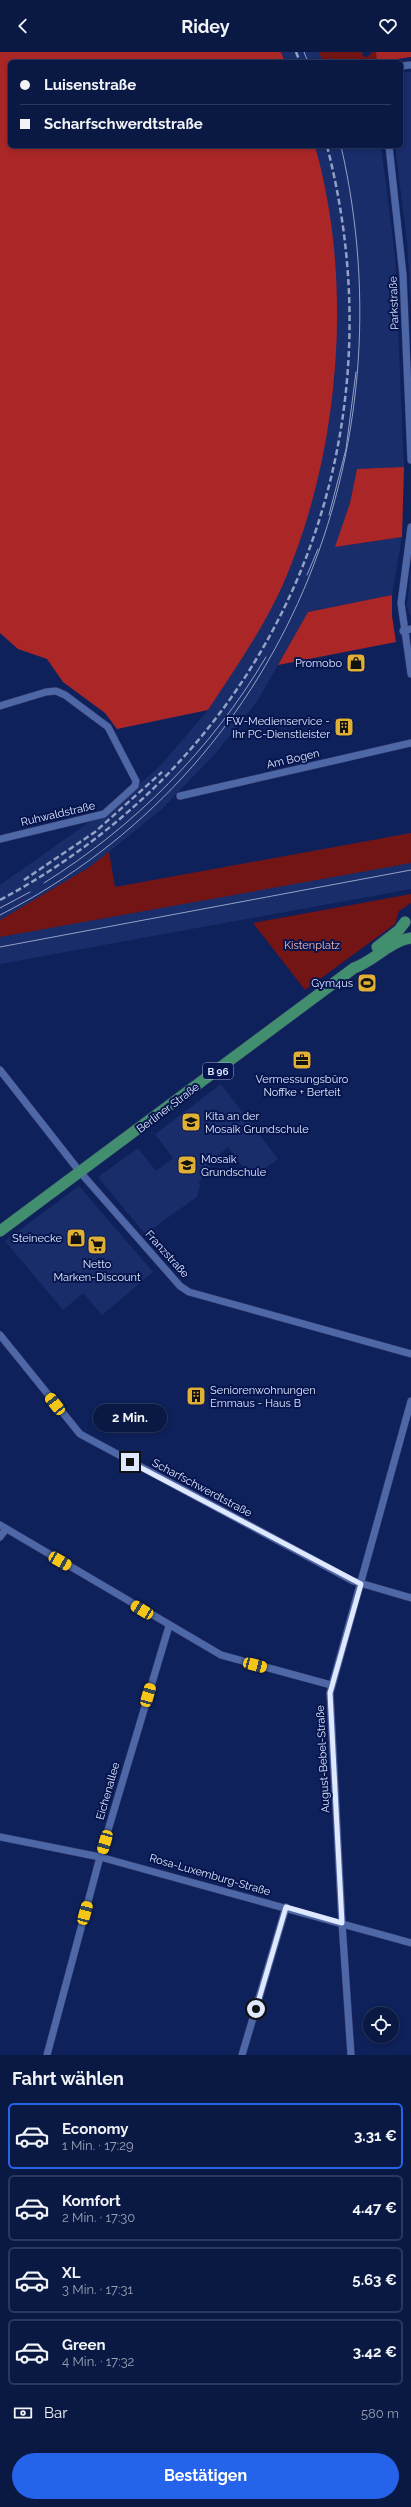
<!DOCTYPE html>
<html lang="de">
<meta charset="utf-8">
<style>
:root{--surface:#0a1944;--page:#18264f;--text:#f1f3f6;--muted:#99a0b2;--line:#2a385d;--accent:#2563eb}
body{margin:0;font-family:Raleway,sans-serif;background:var(--page);color:var(--text);height:100vh;display:flex;flex-direction:column;font-size:15px;white-space:nowrap}
*{box-sizing:border-box;margin:0}
p{font-size:13px;color:var(--muted)}
.icon{flex:none;width:22px;height:22px;fill:none;stroke:currentColor;stroke-width:2;stroke-linecap:round;stroke-linejoin:round}
.map{position:relative;height:2003px;overflow:hidden}
.details{display:flex;flex-direction:column;background:var(--surface);flex:1}
.details>*{flex:none}
.banner{position:absolute;left:8px;top:8px;width:395px;height:88px;border-radius:6px;box-shadow:0 2px 6px #0003,0 0 0 1px var(--line);display:grid;align-content:center;height:88px;padding:0 12px;background:var(--surface)}
.tools{position:absolute;left:363px;top:1955px;display:grid;gap:8px}
.tools a{display:grid;place-items:center;width:36px;height:36px;border-radius:50%;background:var(--surface);box-shadow:0 2px 6px #0003,0 0 0 1px var(--line);font-size:20px}
.end{position:absolute;width:18px;height:18px;margin:-9px;border:5px solid #dee8fe;background:#111;box-shadow:0 0 0 2px #111}
.from{border-radius:50%}
.bubble{position:absolute;height:28px;border-radius:14px;background:var(--surface);box-shadow:0 2px 6px #0003,0 0 0 1px var(--line);font-size:13px;font-weight:700;line-height:28px;text-align:center}
.car{position:absolute;width:12px;height:24px;margin:-12px -6px;border-radius:5px;box-shadow:0 0 3px 1px #0007;background:linear-gradient(#f5c518 24%,#345 0 40%,#f5c518 0 76%,#345 0 86%,#f5c518 0)}
.banner b{display:flex;align-items:center;gap:14px;height:38px;font-size:15px}
.banner b+b{border-top:1px solid var(--line)}
.banner i{width:10px;height:10px;background:var(--text)}
ul{padding:0;list-style:none}
li{display:flex;align-items:center;gap:12px;height:66px;margin:0 8px 6px;padding:0 4px;border:2px solid var(--line);border-radius:6px}
li div{flex:1}
li b{display:block;font-size:15px}
li em{font-style:normal;font-weight:700}
li.current{border-color:var(--accent)}
li>.icon{width:36px;height:36px;stroke-width:1.5}
h2{padding:0 12px;font-size:18px;line-height:48px}
.pay{display:flex;align-items:center;gap:10px;height:44px;padding:0 12px;font-size:15px}
.pay p{margin-inline-start:auto}
.button{display:flex;gap:8px;margin-top:auto;padding:8px 12px}
.button a{flex:1;height:46px;border-radius:24px;background:var(--accent);color:#fff;font-size:16px;font-weight:700;line-height:46px;text-align:center}
header{display:flex;justify-content:space-between;align-items:center;height:52px;padding:0 12px;background:var(--surface);font-size:18px;font-weight:700}
.map>svg:first-child{display:block}
</style>
<header><svg class="icon" aria-label="back" viewBox="0 0 24 24"><path d="M15 5l-7 7 7 7"/></svg>Ridey<svg class="icon" aria-label="heart" viewBox="0 0 24 24"><path d="M12 20l-8-8c-3-5 5-10 8-4 3-6 11-1 8 4z"/></svg></header>
<div class="map">
<svg width="411" height="2003" viewBox="0 0 411 2003">
<rect width="100%" height="100%" fill="#0e215a"/>
<g fill="#192d6b">
<polygon points="281,0 319,0 323,10 285,10"/>
<polygon points="401,20 411,20 411,255 407,190 395,94 401,94"/>
<polygon points="315,94 381,94 395,203 404,415 357,417 350,451 336,495 402,485 392,543 308,560 258,648 214,703 162,757 109,800 115,835 411,781 411,837 0,912 0,833 89,770 100,767 161,713 208,658 245,600 283,531 305,469 322,408 335,326 328,157"/>
<polygon points="411,516 411,565 407,555"/>
<polygon points="221,1032 278,1107 251,1126 228,1095 216,1105 199,1130 200,1135 197,1145 145,1182 98,1125 138,1096 156,1119 173,1106 155,1082"/>
<polygon points="79,1134 153,1220 102,1263 83,1241 63,1258 5,1189"/>
</g>
<g fill="#731415">
<polygon points="319,0 362,0 363,4 368,5 372,0 376,0 377,10 323,10"/>
<polygon points="411,781 411,811 0,885 0,868 88,816 109,800 115,835"/>
<polygon points="411,842 411,851 399,859 395,872 305,938 253,871"/>
</g>
<g fill="#ab2727">
<path d="M 0,0 L 281,0 L 285,10 L 10,10 L 10,94 L 315,94 C 354,231 340,400 284,530 C 265,574 234,618 208,658 L 117,677 L 105,661 L 63,630 L 47,607 L 18,597 L 0,581 Z"/>
<polygon points="376,0 411,0 411,5 377,10"/>
<polygon points="404,415 402,485 335,495 350,451 357,417"/>
<polygon points="392,543 392,564 396,590 278,613 308,560"/>
</g>
<g fill="none" stroke-linecap="round" stroke-linejoin="round">
<defs>
<g id="minor">
<polyline points="401,14 411,13"/>
<polyline points="389,94 403,223 411,408"/>
<polyline points="411,475 401,551 411,622"/>
<polyline points="403,579 411,577"/>
<polyline points="0,654 46,640 56,639 65,643 108,675 136,729 135,734 104,762 0,787"/>
<polyline points="180,744 411,691"/>
<polyline points="0,1018 80,1120 180,1234 189,1240 411,1302"/>
<polyline points="0,1283 80,1382 353,1529 411,1546"/>
<polyline points="0,1473 221,1603 331,1633"/>
<polyline points="0,1485 6,1477"/>
<polyline points="0,1785 100,1805 411,1891"/>
<polyline points="47,2003 100,1805 169,1574"/>
<polyline points="242,2003 286,1855"/>
<polyline points="351,2003 342,1871 330,1641 411,1349"/>
</g>
<g id="primary">
<polyline points="377,895 399,878 405,870"/>
<path d="M 0,1179 L 354,916 C 374,909 390,889 411,886"/>
</g>
</defs>
<use href="#minor" stroke="#323667" stroke-width="8"/>
<use href="#primary" stroke="#323667" stroke-width="12"/>
<use href="#minor" stroke="#4d67a7" stroke-width="7"/>
<use href="#primary" stroke="#428f70" stroke-width="11"/>
<g stroke="#94a1c4" stroke-width="1">
<polyline points="304,0 308,10"/>
<polyline points="329,463 346,397 356,320"/>
<polyline points="307,523 318,497"/>
<path d="M 44,831 C 135,774 211,698 266,605"/>
<polyline points="0,856 30,840"/>
<path d="M 0,863 C 284,719 411,399 341,94"/>
<polyline points="0,895 411,818"/>
</g>
<g stroke="#94a1c4" stroke-width="2.5" stroke-dasharray="6 3" stroke-linecap="butt">
<polyline points="296,0 300,10"/>
<polyline points="24,828 95,780 162,720"/>
<path d="M 0,848 C 277,700 405,396 327,94"/>
</g>
</g>
<g fill="none" stroke-linecap="round" stroke-linejoin="round">
<polyline stroke="#dee8fe" stroke-width="5" points="130,1410 361,1532 330,1641 342,1871 286,1855 256,1957"/>
</g>
<defs>
<symbol id="shop-square" viewBox="-11 -11 22 22"><rect x="-9" y="-9" width="18" height="18" rx="4" fill="#e0b034" stroke="#07154f"/><path d="M-5-2.5h2.3a2.7 3.5 0 0 1 5.4 0H5L5.5 6h-11ZM-1.5-2.5h3a1.5 2.3 0 0 0-3 0Z" fill="#111"/></symbol>
<symbol id="building-square" viewBox="-11 -11 22 22"><rect x="-9" y="-9" width="18" height="18" rx="4" fill="#e0b034" stroke="#07154f"/><path d="M-4-6H4V6H1V3H-1V6H-4ZM-2.5-4.3h1.7v1.8h-1.7ZM.8-4.3h1.7v1.8H.8ZM-2.5-1h1.7V.8h-1.7ZM.8-1h1.7V.8H.8Z" fill="#111"/></symbol>
<symbol id="stadium-square" viewBox="-11 -11 22 22"><rect x="-9" y="-9" width="18" height="18" rx="4" fill="#e0b034" stroke="#07154f"/><path d="M0-5a6.5 5 0 1 0 0 10a6.5 5 0 1 0 0-10ZM-3.5-1.8h7v3.6h-7Z" fill="#111"/></symbol>
<symbol id="office-square" viewBox="-11 -11 22 22"><rect x="-9" y="-9" width="18" height="18" rx="4" fill="#e0b034" stroke="#07154f"/><path d="M-6-3h4V-5.5h4V-3h4V5H-6ZM-1-4.5V-3h2v-1.5ZM-6 0V1H6V0Z" fill="#111"/></symbol>
<symbol id="school-square" viewBox="-11 -11 22 22"><rect x="-9" y="-9" width="18" height="18" rx="4" fill="#e0b034" stroke="#07154f"/><path d="M0-5L7-2L0 1L-7-2ZM-4 1L0 2.5L4 1V4Q0 6-4 4Z" fill="#111"/></symbol>
<symbol id="supermarket-square" viewBox="-11 -11 22 22"><rect x="-9" y="-9" width="18" height="18" rx="4" fill="#e0b034" stroke="#07154f"/><path d="M-6-5.5h2.5l.6 2H6L4.5 2H-2.5L-4.4-4H-6ZM-1.5 3.2a1.3 1.3 0 1 0 .1 0ZM3 3.2a1.3 1.3 0 1 0 .1 0Z" fill="#111"/></symbol>
</defs>
<g fill-rule="evenodd">
<use href="#shop-square" x="345" y="600" width="22" height="22"/>
<use href="#building-square" x="333" y="664" width="22" height="22"/>
<use href="#stadium-square" x="356" y="920" width="22" height="22"/>
<use href="#office-square" x="291" y="997" width="22" height="22"/>
<use href="#school-square" x="180" y="1059" width="22" height="22"/>
<use href="#school-square" x="176" y="1102" width="22" height="22"/>
<use href="#shop-square" x="65" y="1175" width="22" height="22"/>
<use href="#supermarket-square" x="86" y="1182" width="22" height="22"/>
<use href="#building-square" x="185" y="1333" width="22" height="22"/>
</g>
<g text-anchor="middle" dominant-baseline="central" stroke-width="4" stroke-linejoin="round" paint-order="stroke">
<rect fill="#07154f" stroke="#9ea9ca" stroke-width="1" x="203" y="1011" width="30" height="16" rx="3"/>
<g font-size="10" font-weight="bold" fill="#dee8fe">
<text x="218" y="1019">B 96</text>
</g>
<g font-size="11" fill="#dee8fe" stroke="#07154f">
<text transform="translate(394 251) rotate(-92)">Parkstraße</text>
<text transform="translate(293 707) rotate(-13)">Am Bogen</text>
<text transform="translate(58 762) rotate(-13)">Ruhwaldstraße</text>
<text transform="translate(168 1056) rotate(-37)">Berliner Straße</text>
<text transform="translate(167 1202) rotate(48)">Franzstraße</text>
<text transform="translate(202 1436) rotate(28)">Scharfschwerdtstraße</text>
<text transform="translate(323 1707) rotate(-93)">August-Bebel-Straße</text>
<text transform="translate(108 1739) rotate(-74)">Eichenallee</text>
<text transform="translate(210 1823) rotate(16)">Rosa-Luxemburg-Straße</text>
</g>
<g font-size="11" fill="#dee8fe" stroke="#07154f" text-anchor="end">
<text x="342" y="611">Promobo</text>
<text x="330" y="669">FW-Medienservice -<tspan x="330" dy="13">Ihr PC-Dienstleister</tspan></text>
<text x="353" y="931">Gym4us</text>
<text x="302" y="1027" text-anchor="middle">Vermessungsbüro<tspan x="302" dy="13">Noffke + Berteit</tspan></text>
<text x="205" y="1064" text-anchor="start">Kita an der<tspan x="205" dy="13">Mosaik Grundschule</tspan></text>
<text x="201" y="1107" text-anchor="start">Mosaik<tspan x="201" dy="13">Grundschule</tspan></text>
<text x="62" y="1186">Steinecke</text>
<text x="97" y="1212" text-anchor="middle">Netto<tspan x="97" dy="13">Marken-Discount</tspan></text>
<text x="210" y="1338" text-anchor="start">Seniorenwohnungen<tspan x="210" dy="13">Emmaus - Haus B</tspan></text>
</g>
<g font-size="11" fill="#f9b6ae" stroke="#07154f">
<text x="312" y="893">Kistenplatz</text>
</g>
</g>
</svg>
<div class="tools">
<a><svg class="icon" aria-label="locate" viewBox="0 0 24 24"><circle cx="12" cy="12" r="6"/><path d="M12 2v4M12 18v4M2 12h4M18 12h4"/></svg></a>
</div>
<i class="end from" style="left:256px;top:1957px"></i>
<i class="end" style="left:130px;top:1410px"></i>
<div class="bubble" style="left:93px;top:1352px;width:74px">2 Min.</div>
<i class="car" style="left:55px;top:1352px;rotate:322deg"></i>
<i class="car" style="left:60px;top:1509px;rotate:120deg"></i>
<i class="car" style="left:142px;top:1558px;rotate:301deg"></i>
<i class="car" style="left:255px;top:1613px;rotate:105deg"></i>
<i class="car" style="left:148px;top:1643px;rotate:16deg"></i>
<i class="car" style="left:105px;top:1790px;rotate:196deg"></i>
<i class="car" style="left:85px;top:1861px;rotate:15deg"></i>
<div class="banner">
<b><i class="from"></i>Luisenstraße</b>
<b><i></i>Scharfschwerdtstraße</b>
</div>
</div>
<section class="details">
<h2>Fahrt wählen</h2>
<ul>
<li class="current"><svg class="icon" aria-label="car" viewBox="0 0 24 24"><path d="M5 17H2v-5l4-1 3-4h7l3 4 3 1v5h-3M9 17h6M6 11h13"/><circle cx="7" cy="17" r="2"/><circle cx="17" cy="17" r="2"/></svg><div><b>Economy</b><p>1 Min. · 17:29</p></div><em>3.31 €</em></li>
<li><svg class="icon" aria-label="car" viewBox="0 0 24 24"><path d="M5 17H2v-5l4-1 3-4h7l3 4 3 1v5h-3M9 17h6M6 11h13"/><circle cx="7" cy="17" r="2"/><circle cx="17" cy="17" r="2"/></svg><div><b>Komfort</b><p>2 Min. · 17:30</p></div><em>4.47 €</em></li>
<li><svg class="icon" aria-label="car" viewBox="0 0 24 24"><path d="M5 17H2v-5l4-1 3-4h7l3 4 3 1v5h-3M9 17h6M6 11h13"/><circle cx="7" cy="17" r="2"/><circle cx="17" cy="17" r="2"/></svg><div><b>XL</b><p>3 Min. · 17:31</p></div><em>5.63 €</em></li>
<li><svg class="icon" aria-label="car" viewBox="0 0 24 24"><path d="M5 17H2v-5l4-1 3-4h7l3 4 3 1v5h-3M9 17h6M6 11h13"/><circle cx="7" cy="17" r="2"/><circle cx="17" cy="17" r="2"/></svg><div><b>Green</b><p>4 Min. · 17:32</p></div><em>3.42 €</em></li>
</ul>
<div class="pay"><svg class="icon" aria-label="cash" viewBox="0 0 24 24"><path d="M3 7h18v10H3z"/><circle cx="12" cy="12" r="2"/></svg>Bar<p>580 m</p></div>
<div class="button"><a>Bestätigen</a></div>
</section>
